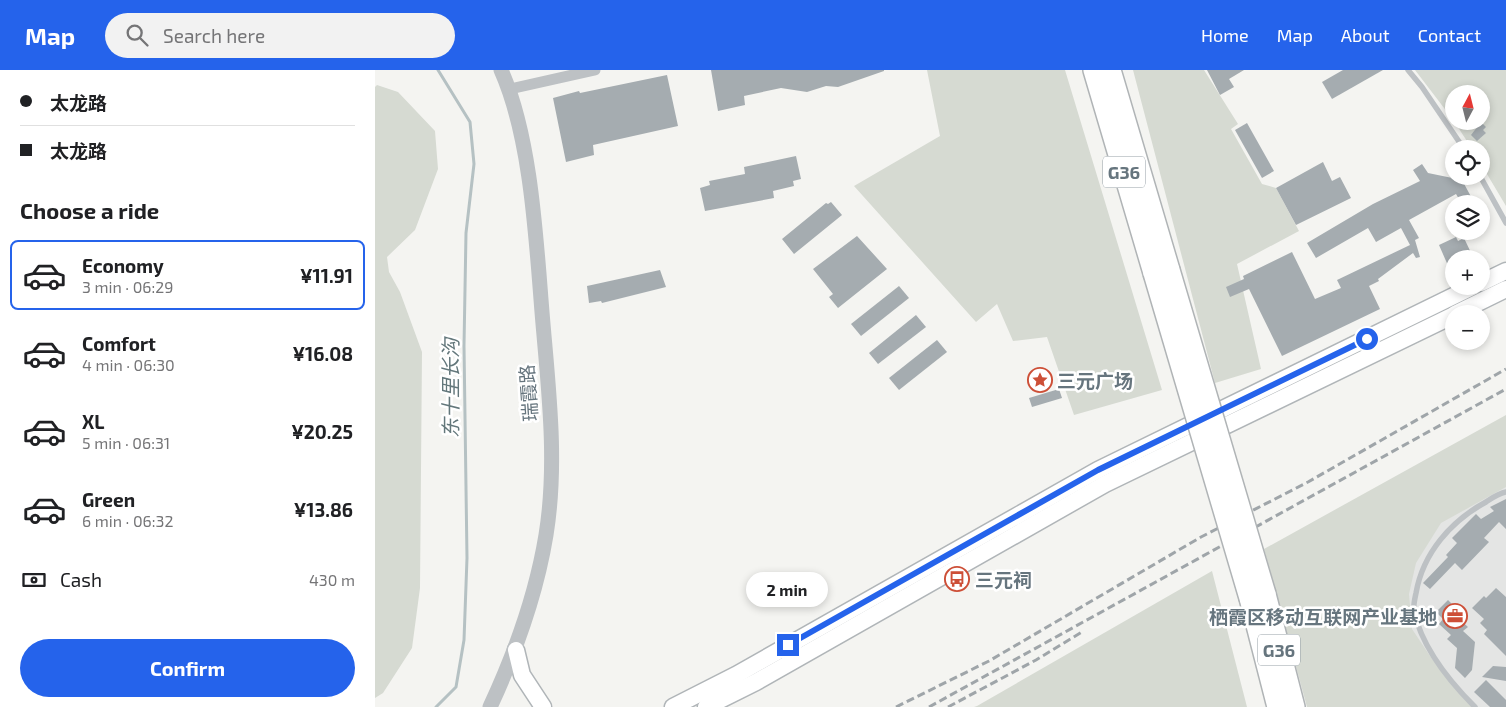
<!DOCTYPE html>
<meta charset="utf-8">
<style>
:root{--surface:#fff;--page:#f2f2f2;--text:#202124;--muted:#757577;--line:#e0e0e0;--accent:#2563eb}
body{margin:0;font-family:"Exo 2","Noto Sans SC",sans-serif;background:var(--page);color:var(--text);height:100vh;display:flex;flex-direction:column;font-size:19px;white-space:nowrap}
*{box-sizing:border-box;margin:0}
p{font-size:16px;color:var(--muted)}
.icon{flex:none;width:28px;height:28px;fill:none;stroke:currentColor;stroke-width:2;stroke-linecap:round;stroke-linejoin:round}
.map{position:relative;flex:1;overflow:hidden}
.panel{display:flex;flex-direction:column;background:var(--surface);width:375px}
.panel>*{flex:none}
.top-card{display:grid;align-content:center;height:110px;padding:0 20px;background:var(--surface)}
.needle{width:32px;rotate:7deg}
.tools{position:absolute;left:1070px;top:15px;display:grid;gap:10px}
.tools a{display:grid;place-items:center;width:45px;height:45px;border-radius:50%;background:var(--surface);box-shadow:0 2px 8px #0003;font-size:25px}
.end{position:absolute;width:22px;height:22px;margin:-11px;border:6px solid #2563eb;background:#fff;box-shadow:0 0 0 2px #fff}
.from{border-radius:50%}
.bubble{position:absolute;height:35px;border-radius:18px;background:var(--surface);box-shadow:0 2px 8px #0003;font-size:16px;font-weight:700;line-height:35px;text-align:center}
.top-card b{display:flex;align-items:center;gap:18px;height:48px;font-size:19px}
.top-card b+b{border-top:1px solid var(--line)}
.top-card i{width:12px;height:12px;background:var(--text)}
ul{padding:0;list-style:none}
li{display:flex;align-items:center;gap:15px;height:70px;margin:0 10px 8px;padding:0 10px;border:2px solid transparent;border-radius:8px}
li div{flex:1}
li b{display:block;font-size:19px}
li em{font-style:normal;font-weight:700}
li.selected{border-color:var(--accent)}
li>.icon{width:45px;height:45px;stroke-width:1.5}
h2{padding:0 20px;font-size:22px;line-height:60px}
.pay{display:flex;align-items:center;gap:12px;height:55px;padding:0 20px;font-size:19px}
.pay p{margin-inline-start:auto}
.action{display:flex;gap:10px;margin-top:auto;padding:10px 20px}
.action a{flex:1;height:58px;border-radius:30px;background:var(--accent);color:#fff;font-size:20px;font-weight:700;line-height:58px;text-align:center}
header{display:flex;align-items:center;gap:30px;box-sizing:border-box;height:70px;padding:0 25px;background:var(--accent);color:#fff}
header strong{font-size:24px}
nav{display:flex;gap:28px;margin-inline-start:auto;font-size:18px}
.search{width:350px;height:45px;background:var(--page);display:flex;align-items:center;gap:12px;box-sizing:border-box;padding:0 18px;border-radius:28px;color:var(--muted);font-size:19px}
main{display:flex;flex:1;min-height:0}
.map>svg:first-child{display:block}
</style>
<header>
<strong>Map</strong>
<div class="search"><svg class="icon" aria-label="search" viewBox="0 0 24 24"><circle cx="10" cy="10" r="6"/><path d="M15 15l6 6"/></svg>Search here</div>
<nav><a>Home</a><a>Map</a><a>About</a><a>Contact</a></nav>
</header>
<main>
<section class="panel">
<div class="top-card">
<b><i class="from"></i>太龙路</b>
<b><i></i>太龙路</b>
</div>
<h2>Choose a ride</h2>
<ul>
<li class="selected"><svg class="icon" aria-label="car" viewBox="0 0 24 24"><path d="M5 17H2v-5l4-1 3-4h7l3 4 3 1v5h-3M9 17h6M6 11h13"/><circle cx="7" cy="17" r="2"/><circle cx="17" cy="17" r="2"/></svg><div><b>Economy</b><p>3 min · 06:29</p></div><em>¥11.91</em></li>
<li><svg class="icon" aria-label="car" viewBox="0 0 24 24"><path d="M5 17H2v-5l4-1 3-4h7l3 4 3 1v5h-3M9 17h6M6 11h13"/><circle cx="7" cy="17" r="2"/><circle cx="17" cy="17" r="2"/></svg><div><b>Comfort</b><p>4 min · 06:30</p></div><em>¥16.08</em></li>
<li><svg class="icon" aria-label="car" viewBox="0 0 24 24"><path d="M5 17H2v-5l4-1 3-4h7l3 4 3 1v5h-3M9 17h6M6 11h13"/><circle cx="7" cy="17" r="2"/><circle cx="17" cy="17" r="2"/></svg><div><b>XL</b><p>5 min · 06:31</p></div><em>¥20.25</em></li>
<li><svg class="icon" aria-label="car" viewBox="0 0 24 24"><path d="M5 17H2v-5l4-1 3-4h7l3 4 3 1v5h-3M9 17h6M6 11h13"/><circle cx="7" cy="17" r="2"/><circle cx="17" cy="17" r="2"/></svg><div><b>Green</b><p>6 min · 06:32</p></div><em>¥13.86</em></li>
</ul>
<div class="pay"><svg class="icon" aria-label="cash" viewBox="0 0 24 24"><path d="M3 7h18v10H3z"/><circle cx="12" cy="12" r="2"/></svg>Cash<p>430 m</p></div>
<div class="action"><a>Confirm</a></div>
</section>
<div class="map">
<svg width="1131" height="637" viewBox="0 0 1131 637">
<rect width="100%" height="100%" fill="#f4f4f1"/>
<polygon fill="#e4e5e4" points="1131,409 1131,637 1093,637 1053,592 1004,501 1007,469"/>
<g fill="#d6dad2">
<polygon points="552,0 690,0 787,320 699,345 672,267 638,271 622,234 601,252 479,116 565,66"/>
<polygon points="758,0 829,0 863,54 856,59 887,114 901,118 924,161 862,194 886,299 840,313"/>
<polygon points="1040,0 1131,0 1131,136 1106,94 1106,79 1097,79 1079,51 1106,51 1106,24 1079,24 1079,51"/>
<polygon points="2,15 23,22 60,61 63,99 40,160 12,187 14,202 25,222 47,282 45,518 37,578 8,623 0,628 0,17"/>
<polygon points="1131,345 1131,417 1066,453 1041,493 1034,524 1037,559 1057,589 1100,637 932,637 889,479"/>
<polygon points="837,501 872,637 599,637 602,636"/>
</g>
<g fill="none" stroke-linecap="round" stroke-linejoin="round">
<polyline stroke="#b5c1c3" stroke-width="3" points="61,637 81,617 89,570 92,488 89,276 91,163 99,94 95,52 63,0"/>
</g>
<g fill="#a5acb0">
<polygon points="336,0 509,0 509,1 463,17 451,16 432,22 406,18 369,26 370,35 343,41"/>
<polygon points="832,0 869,0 854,9 859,17 845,25"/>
<polygon points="968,0 1008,0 957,29 947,12"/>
<polygon points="292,5 303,56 218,75 219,85 191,92 178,28 204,21 205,23"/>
<polygon points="1106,52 1111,57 1108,60 1111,63 1102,71 1096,65"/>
<polygon points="872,53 899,101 887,108 860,60"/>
<polygon points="421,86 426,109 418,111 419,116 398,121 399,128 330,141 325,118 335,115 334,111 370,104 369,97"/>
<polygon points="948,92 957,111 965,107 976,128 921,155 901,118"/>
<polygon points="1047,94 1053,103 1087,110 1100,134 1087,134 1081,124 1034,150 1044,168 1040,170 1045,187 1041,188 1038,183 1003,209 1004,211 994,216 1005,239 907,286 874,219 855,227 851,217 869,209 868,206 917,182 940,229 966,218 962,210 1035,175 1026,158 1001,172 993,158 941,188 932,173 998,134 1045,111 1038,100"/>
<polygon points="456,132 467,145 419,184 407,169 451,133 453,134"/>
<polygon points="482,166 512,199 463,238 454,227 458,224 438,199"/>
<polygon points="1081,167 1083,171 1089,168 1099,189 1079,189 1078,207 1064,175"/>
<polygon points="285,200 291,217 227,233 226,231 214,233 212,216"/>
<polygon points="524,216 534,228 486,266 476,254"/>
<polygon points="541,245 551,257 503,294 494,283"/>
<polygon points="562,270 572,282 524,320 514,308"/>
<polygon points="684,319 687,328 657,337 654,328"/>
<polygon points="1131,429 1131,459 1124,452 1109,468 1114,472 1087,500 1080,493 1055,519 1048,513 1073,487 1071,485 1082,473 1077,468 1101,444 1106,449 1119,441 1115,437"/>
<polygon points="1121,518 1131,527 1131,586 1109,564 1112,560 1105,553 1109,549 1097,538 1109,526 1111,528"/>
<polygon points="1073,530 1085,542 1081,546 1093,557 1088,561 1100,572 1097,600 1090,608 1080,598 1082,578 1072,569 1076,565 1064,554 1068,549 1061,542"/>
<polygon points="1118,596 1131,597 1131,611 1107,607"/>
<polygon points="1111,610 1131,630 1131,637 1115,637 1099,622"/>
</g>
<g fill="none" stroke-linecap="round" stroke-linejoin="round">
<defs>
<g id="secondary">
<polyline points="1106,213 1131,201"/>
<polyline points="1080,244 1131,219"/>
<polyline points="141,580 147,605 168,637"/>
<polyline points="298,637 361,605 723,400 1099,216"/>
<polyline points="331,637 381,612 730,414 1079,245"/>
</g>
<g id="motorway">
<polyline points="719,0 779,203"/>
<polyline points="735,0 794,200"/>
<polyline points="890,524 919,637"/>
<polyline points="875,528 903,637"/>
</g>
</defs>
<use href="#secondary" stroke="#b0b5b8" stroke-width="19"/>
<use href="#motorway" stroke="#b0b4b6" stroke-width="24"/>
<g stroke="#bdc1c4" stroke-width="5.5">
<polyline points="1033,0 1047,17 1089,79"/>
<polyline points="1105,106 1131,153"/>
<path d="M 1100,637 C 1074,611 1047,578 1039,541 C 1038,536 1040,528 1041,523 C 1048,483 1076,451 1111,432 C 1117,428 1124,423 1131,422"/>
</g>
<polyline stroke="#bdc1c4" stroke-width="11" points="135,19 220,0"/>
<path stroke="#bdc1c4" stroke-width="15" d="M 115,637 C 141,581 161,526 171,465 C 183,391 173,316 167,242 C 161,168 156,67 126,0"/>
<use href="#secondary" stroke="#fff" stroke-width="16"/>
<use href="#motorway" stroke="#fff" stroke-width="21"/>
<g stroke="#9fa5a9" stroke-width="3" stroke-dasharray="8 4" stroke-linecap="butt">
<polyline points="521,637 614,591 826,467 933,412 1131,299"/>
<polyline points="554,637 1131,319"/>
<polyline points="573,637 661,590 707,562"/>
</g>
<defs>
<g id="motorway-bridge">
<polyline points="794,200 890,524"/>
<polyline points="779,203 875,528"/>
</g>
</defs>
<use href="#motorway-bridge" stroke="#b0b4b6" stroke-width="24" stroke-linecap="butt"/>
<use href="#motorway-bridge" stroke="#fff" stroke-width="21"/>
</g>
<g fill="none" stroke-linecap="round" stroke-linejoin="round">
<polyline stroke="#2563eb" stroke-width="6" points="413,575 723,400 992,269"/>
</g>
<defs>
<symbol id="sight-ring" viewBox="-11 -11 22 22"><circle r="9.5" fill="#fff" stroke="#cd4f37" stroke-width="1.5"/><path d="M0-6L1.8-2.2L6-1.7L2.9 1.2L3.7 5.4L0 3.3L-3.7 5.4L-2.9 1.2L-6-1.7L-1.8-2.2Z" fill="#cd4f37"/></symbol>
<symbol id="bus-ring" viewBox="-11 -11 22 22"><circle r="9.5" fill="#fff" stroke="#cd4f37" stroke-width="1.5"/><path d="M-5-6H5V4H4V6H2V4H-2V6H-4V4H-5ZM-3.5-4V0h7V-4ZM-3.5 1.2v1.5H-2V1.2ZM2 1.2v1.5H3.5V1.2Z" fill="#cd4f37"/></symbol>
<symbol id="office-ring" viewBox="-11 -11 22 22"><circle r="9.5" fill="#fff" stroke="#cd4f37" stroke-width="1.5"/><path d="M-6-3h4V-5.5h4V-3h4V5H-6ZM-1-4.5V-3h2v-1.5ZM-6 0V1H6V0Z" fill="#cd4f37"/></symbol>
</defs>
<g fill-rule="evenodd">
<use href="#sight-ring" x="651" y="296" width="28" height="28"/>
<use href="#bus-ring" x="568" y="495" width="28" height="28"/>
<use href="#office-ring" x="1066" y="532" width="28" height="28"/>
</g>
<g text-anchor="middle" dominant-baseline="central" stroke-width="5" stroke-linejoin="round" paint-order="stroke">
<g fill="#fff" stroke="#949ea5" stroke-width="1">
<rect x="728" y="86.5" width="42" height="31" rx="4"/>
<rect x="883" y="564.5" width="42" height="31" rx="4"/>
</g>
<g font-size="18" font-weight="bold" fill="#66757e">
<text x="749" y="102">G36</text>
<text x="904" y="580">G36</text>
</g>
<g font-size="19" font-weight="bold" fill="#66757e" stroke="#fff" text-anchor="start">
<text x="682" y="310">三元广场</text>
<text x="600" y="509">三元祠</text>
<text x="1062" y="546" text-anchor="end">栖霞区移动互联网产业基地</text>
</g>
<g font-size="19" fill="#66757e" stroke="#fff">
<text transform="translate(153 323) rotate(-94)">瑞霞路</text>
</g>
<g font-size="20" font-style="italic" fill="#63777b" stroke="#fff">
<text transform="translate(75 318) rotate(-90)">东十里长沟</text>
</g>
</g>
</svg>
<div class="tools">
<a><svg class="needle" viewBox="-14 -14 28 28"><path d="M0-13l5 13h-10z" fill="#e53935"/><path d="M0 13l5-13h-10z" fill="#757577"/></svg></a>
<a><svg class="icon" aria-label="locate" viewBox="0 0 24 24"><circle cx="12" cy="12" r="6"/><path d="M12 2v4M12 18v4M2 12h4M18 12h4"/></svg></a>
<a><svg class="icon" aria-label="layers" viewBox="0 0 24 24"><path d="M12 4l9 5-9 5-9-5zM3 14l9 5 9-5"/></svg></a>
<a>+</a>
<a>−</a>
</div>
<i class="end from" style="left:992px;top:269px"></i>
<i class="end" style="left:413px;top:575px"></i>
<div class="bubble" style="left:371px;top:502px;width:82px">2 min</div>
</div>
</main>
